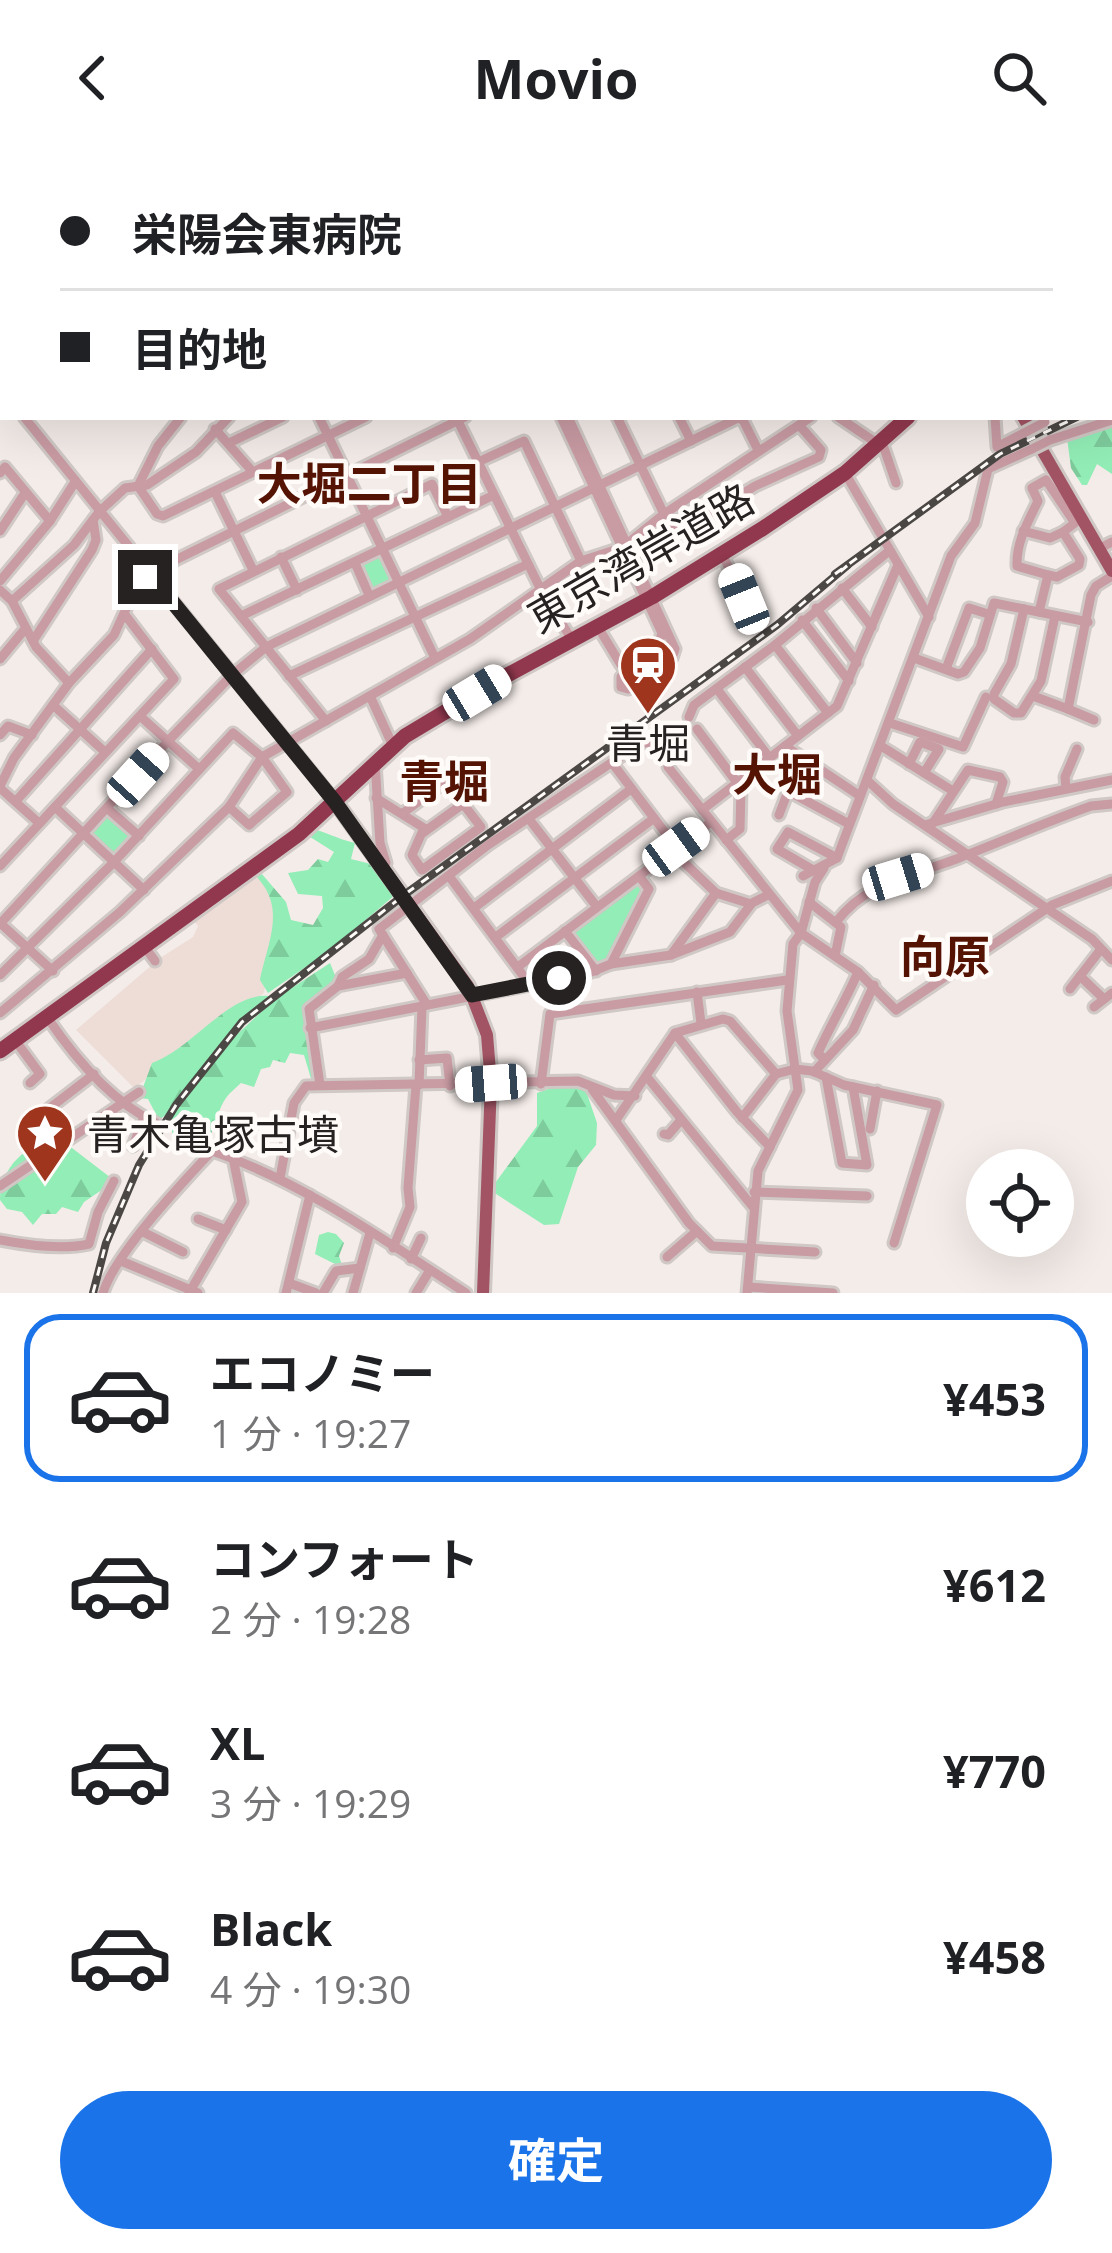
<!DOCTYPE html>
<html lang="ja">
<meta charset="utf-8">
<style>
:root{--surface:#fff;--page:#f2f2f2;--text:#202124;--muted:#757577;--line:#e0e0e0;--accent:#1a73e8}
body{margin:0;font-family:"Open Sans","Noto Sans JP",sans-serif;background:var(--page);color:var(--text);height:100vh;display:flex;flex-direction:column;font-size:45px;white-space:nowrap}
*{box-sizing:border-box;margin:0}
p{font-size:39px;color:var(--muted)}
.icon{flex:none;width:66px;height:66px;fill:none;stroke:currentColor;stroke-width:2;stroke-linecap:round;stroke-linejoin:round}
.map{position:relative;height:1137px;overflow:hidden}
.details{display:flex;flex-direction:column;background:var(--surface);flex:1}
.details>*{flex:none}
.hud{position:absolute;left:0px;top:0px;width:1113px;height:264px;box-shadow:0 12px 48px #0002;display:grid;align-content:center;height:264px;padding:0 60px;background:var(--surface)}
.buttons{position:absolute;left:966px;top:993px;display:grid;gap:24px}
.buttons a{display:grid;place-items:center;width:108px;height:108px;border-radius:50%;background:var(--surface);box-shadow:0 12px 48px #0002;font-size:60px}
.end{position:absolute;width:54px;height:54px;margin:-27px;border:15px solid #252221;background:#fff;box-shadow:0 0 0 6px #fff}
.from{border-radius:50%}
.car{position:absolute;width:36px;height:72px;margin:-36px -18px;border-radius:15px;box-shadow:0 0 9px 3px #0007;background:linear-gradient(#fff 24%,#345 0 40%,#fff 0 76%,#345 0 86%,#fff 0)}
.hud b{display:flex;align-items:center;gap:42px;height:114px;font-size:45px}
.hud b+b{border-top:3px solid var(--line)}
.hud i{width:30px;height:30px;background:var(--text)}
ul{padding:21px 0 0;list-style:none}
li{display:flex;align-items:center;gap:36px;height:168px;margin:0 24px 18px;padding:0 36px;border:6px solid transparent;border-radius:36px}
li div{flex:1}
li b{display:block;font-size:45px}
li em{font-style:normal;font-weight:700}
li.active{border-color:var(--accent)}
li>.icon{width:108px;height:108px;stroke-width:1.5}
.cta{display:flex;gap:24px;margin-top:auto;padding:24px 60px}
.cta a{flex:1;height:138px;border-radius:72px;background:var(--accent);color:#fff;font-size:48px;font-weight:700;line-height:138px;text-align:center}
header{display:flex;justify-content:space-between;align-items:center;height:156px;padding:0 60px;background:var(--surface);font-size:54px;font-weight:700}
.map>svg:first-child{display:block}
</style>
<header><svg class="icon" aria-label="back" viewBox="0 0 24 24"><path d="M15 5l-7 7 7 7"/></svg>Movio<svg class="icon" aria-label="search" viewBox="0 0 24 24"><circle cx="10" cy="10" r="6"/><path d="M15 15l6 6"/></svg></header>
<div class="map">
<svg width="1112" height="1137" viewBox="0 0 1112 1137">
<defs>
<pattern id="forest-firs" width="22" height="20" patternUnits="userSpaceOnUse" patternTransform="scale(3)"><rect width="22" height="20" fill="#92edb6"/><path d="M5 1l3.5 6h-7zM16 11l3.5 6h-7z" fill="#7ecb9c"/></pattern>
</defs>
<rect width="100%" height="100%" fill="#f4ece9"/>
<polygon fill="#edddd6" points="254,714 277,746 264,837 134,932 76,874 160,802 193,781 198,770 192,763"/>
<g fill="url(#forest-firs)">
<polygon points="1112,267 1112,318 1097,308 1087,329 1082,329 1071,312 1067,282"/>
<path d="M 308,672 C 325,675 337,683 355,687 L 351,703 L 371,708 L 395,739 L 329,795 L 268,837 L 260,824 C 269,782 287,751 254,718 L 255,710 L 286,746 L 291,764 L 313,769 L 323,752 L 322,740 L 298,738 L 288,717 L 308,714 L 318,703 L 328,706 L 334,696 L 307,679 Z"/>
<path d="M 330,807 L 337,824 C 292,868 306,867 319,925 L 312,926 L 304,899 L 290,897 L 285,907 L 273,904 L 270,911 L 261,913 L 254,931 L 241,927 C 236,932 230,936 226,942 C 208,968 218,1008 173,980 L 168,957 L 159,964 L 148,943 L 139,942 L 152,907 C 192,893 229,836 269,840 L 221,888 L 216,898 L 275,843 Z"/>
<polygon points="562,928 585,932 597,967 596,989 578,1011 559,1068 544,1069 490,1034 537,970 537,937"/>
<path d="M 59,982 L 115,1025 L 84,1046 L 78,1056 L 62,1051 L 56,1058 L 42,1058 L 33,1069 L 22,1056 L 7,1053 L 0,1044 C 0,1012 26,987 59,982 Z"/>
<polygon points="328,1076 336,1078 344,1087 339,1100 343,1112 315,1098 319,1079"/>
</g>
<g fill="#92edb6">
<polygon points="379,397 393,423 372,435 359,407"/>
<polygon points="107,658 134,678 115,701 91,680"/>
<polygon points="638,722 647,733 609,807 597,812 569,778"/>
</g>
<g fill="none" stroke-linecap="round" stroke-linejoin="round">
<defs>
<g id="minor">
<polyline points="185,0 201,0"/>
<polyline points="408,0 412,3"/>
<polyline points="438,0 439,3"/>
<polyline points="445,0 447,3"/>
<polyline points="661,0 663,3"/>
<polyline points="774,0 775,3"/>
<polyline points="834,0 835,3"/>
<polyline points="841,0 843,3"/>
<polyline points="1054,0 1055,3"/>
<polyline points="222,3 225,0"/>
<polyline points="231,3 234,0"/>
<polyline points="389,3 391,0"/>
<polyline points="491,3 493,0"/>
<polyline points="595,3 602,0"/>
<polyline points="729,3 735,0"/>
<polyline points="814,3 820,0"/>
<polyline points="1110,34 1112,35"/>
<polyline points="0,44 3,46"/>
<polyline points="1110,223 1112,225"/>
<polyline points="0,234 3,238"/>
<polyline points="0,252 3,249"/>
<polyline points="24,261 335,645"/>
<polyline points="319,261 435,502"/>
<polyline points="456,261 540,432 572,484"/>
<polyline points="561,261 662,477 658,490 621,521 621,531 628,533 672,502 675,493 568,261"/>
<polyline points="617,261 664,358 680,376 755,330 819,301 821,294 799,269"/>
<polyline points="679,261 691,285"/>
<polyline points="838,261 884,292 896,327"/>
<polyline points="995,261 997,291 1024,277"/>
<polyline points="215,273 252,315"/>
<polyline points="1050,284 1112,264"/>
<polyline points="229,287 283,261"/>
<polyline points="478,306 524,285 581,405"/>
<polyline points="0,317 5,311 50,365"/>
<polyline points="845,317 929,461"/>
<polyline points="138,330 157,358 163,360 366,261"/>
<polyline points="138,330 158,290 181,261"/>
<polyline points="215,336 253,414"/>
<polyline points="0,375 25,337"/>
<polyline points="1023,375 1050,382 1063,376 1080,403 1079,409 1057,421 1048,419 1039,456"/>
<polyline points="628,387 664,358 811,261"/>
<polyline points="1100,392 1112,386"/>
<polyline points="722,398 744,443"/>
<polyline points="281,401 297,434"/>
<polyline points="355,407 369,439"/>
<path d="M 1048,419 L 1017,410 C 1016,386 1028,366 1038,345 L 1032,332 L 1046,324 L 1075,367 L 1063,376"/>
<polyline points="0,425 50,365 75,326"/>
<polyline points="842,432 872,471"/>
<polyline points="0,434 12,445 36,491 69,527"/>
<polyline points="12,445 74,389 99,356 125,332 147,329 196,296 229,261"/>
<polyline points="816,452 857,507"/>
<polyline points="1024,453 1011,508 994,538 994,543 1014,557 1021,557 1041,525 1055,460"/>
<polyline points="241,460 494,339"/>
<polyline points="802,464 849,525"/>
<polyline points="598,471 621,509"/>
<polyline points="33,485 92,394 96,384 93,364"/>
<polyline points="775,489 828,557"/>
<polyline points="914,502 958,518 964,516 980,492 994,447 1088,466"/>
<polyline points="0,503 25,473"/>
<polyline points="745,511 798,580"/>
<polyline points="946,513 969,452 988,458"/>
<polyline points="289,520 528,408"/>
<polyline points="717,533 769,601"/>
<polyline points="370,540 393,590"/>
<polyline points="1033,540 1068,553 1091,439 1096,430 1112,420"/>
<polyline points="53,549 105,596"/>
<polyline points="1068,553 1094,564"/>
<polyline points="140,560 199,613"/>
<polyline points="689,561 694,549 775,489 889,395"/>
<polyline points="326,565 219,433 432,328 448,361"/>
<polyline points="890,567 963,591 986,541"/>
<polyline points="697,573 741,632 740,673 726,684"/>
<polyline points="0,579 8,570 32,579"/>
<polyline points="785,590 860,640"/>
<polyline points="881,590 953,635"/>
<polyline points="375,606 380,687 386,707"/>
<polyline points="613,608 676,691"/>
<polyline points="909,608 920,586 939,593 924,617"/>
<polyline points="668,611 801,777 858,816 896,854 1052,749 1112,725"/>
<polyline points="869,626 893,648 1092,783 1112,804"/>
<polyline points="0,630 14,602 69,527 114,479 136,431 149,417 465,261"/>
<polyline points="0,632 39,667"/>
<polyline points="1066,632 1065,621 1077,593"/>
<polyline points="788,635 849,668"/>
<polyline points="376,642 424,672 412,699 422,714 481,671 464,649"/>
<polyline points="16,645 152,493"/>
<polyline points="55,651 144,734"/>
<polyline points="108,653 139,680"/>
<polyline points="702,654 837,550 898,409"/>
<polyline points="403,657 457,617 474,640 424,676"/>
<polyline points="779,659 801,601"/>
<polyline points="529,663 597,751"/>
<polyline points="933,667 968,614 1000,621 1003,626 996,648"/>
<polyline points="925,669 1003,646 1112,624"/>
<polyline points="672,695 716,737 751,748"/>
<polyline points="0,710 174,523 126,460"/>
<polyline points="813,714 777,693 788,676 837,702"/>
<polyline points="449,720 530,829"/>
<polyline points="803,720 837,702 951,400 975,367 988,313 1032,293"/>
<polyline points="809,746 841,771 835,800"/>
<polyline points="474,752 631,633"/>
<path d="M 836,766 C 868,724 913,720 959,702 C 1003,685 1046,666 1091,650 L 1112,648"/>
<polyline points="0,767 53,815"/>
<polyline points="0,768 168,585 232,519 266,491 738,262 743,264 758,294"/>
<polyline points="565,775 596,815"/>
<polyline points="496,781 653,663"/>
<polyline points="144,790 155,805"/>
<polyline points="671,799 716,737"/>
<polyline points="611,808 649,733 639,720"/>
<polyline points="519,810 711,666"/>
<polyline points="0,819 114,706 233,577 262,601 287,636 249,669 229,651"/>
<polyline points="1080,820 1104,843"/>
<polyline points="338,830 342,821 369,803 383,779"/>
<polyline points="1070,833 1101,793"/>
<polyline points="697,836 701,867"/>
<polyline points="427,849 379,773 488,689 641,587 651,587"/>
<polyline points="1094,851 1112,837"/>
<polyline points="0,857 120,756 229,651 262,601 470,483 581,405 624,391"/>
<path d="M 47,861 C 74,901 112,946 156,967"/>
<polyline points="310,872 586,818 611,808 671,799 730,776 752,747 768,739"/>
<polyline points="675,877 737,956 770,991"/>
<polyline points="15,884 40,918 30,927"/>
<polyline points="419,904 447,902 450,930"/>
<path d="M 825,904 L 818,897 C 830,870 846,844 858,816"/>
<polyline points="814,916 853,874 874,829"/>
<polyline points="647,921 753,1051"/>
<polyline points="826,921 842,1007 867,1009 853,931"/>
<polyline points="541,928 550,858 787,824"/>
<polyline points="320,929 309,853 338,830 407,817"/>
<polyline points="419,929 422,851"/>
<polyline points="592,933 689,1067 712,1090 815,1096"/>
<polyline points="742,962 776,918"/>
<polyline points="616,964 675,877 723,863 730,865 776,918 795,913 812,915 844,929 937,949 894,1087"/>
<polyline points="870,973 877,935"/>
<polyline points="664,978 668,979 681,964"/>
<polyline points="62,989 42,958 94,918"/>
<polyline points="133,990 144,961"/>
<polyline points="280,1022 294,947 306,930 578,925 614,939 635,940"/>
<polyline points="0,1030 139,936"/>
<polyline points="754,1036 867,1040"/>
<polyline points="198,1063 226,1074"/>
<polyline points="143,1076 183,1096"/>
<path d="M 0,1084 C 26,1089 63,1094 89,1088 L 98,1056 L 114,1025"/>
<polyline points="393,1092 410,1051 408,1032 416,929"/>
<polyline points="667,1101 697,1075"/>
<polyline points="411,1103 421,1082"/>
<polyline points="121,1105 198,1137"/>
<polyline points="289,1127 316,1137"/>
<polyline points="749,1131 833,1137"/>
<path d="M 103,1137 C 114,1099 183,1026 212,995 C 303,1026 385,1085 466,1137"/>
<polyline points="189,1137 242,1046 233,1002"/>
<polyline points="286,1137 310,1039"/>
<polyline points="323,1137 336,1115 360,1112"/>
<polyline points="353,1137 370,1077"/>
<polyline points="416,1137 430,1114"/>
<polyline points="747,1137 758,1015 798,934 787,855 793,788 801,777 815,726 824,712"/>
</g>
<g id="major">
<polyline points="1023,261 1112,415"/>
<polyline points="335,645 468,830 487,879 491,927 483,1137"/>
</g>
<g id="highway">
<polyline points="1068,3 1068,0"/>
<polyline points="0,895 299,678 405,580 500,523 652,441 762,373 845,317 908,261"/>
</g>
</defs>
<use href="#minor" stroke="#cfc8c5" stroke-width="15"/>
<use href="#major" stroke="#cfc8c5" stroke-width="18"/>
<use href="#highway" stroke="#cfc8c5" stroke-width="21"/>
<use href="#minor" stroke="#c99ba3" stroke-width="9"/>
<use href="#major" stroke="#a25464" stroke-width="12"/>
<use href="#highway" stroke="#92384e" stroke-width="15"/>
<defs>
<g id="rail">
<polyline points="1110,248 1112,248"/>
<polyline points="835,418 1000,298 1077,261"/>
<polyline points="93,1137 106,1087 139,1009 176,949 242,866 404,739 777,469 848,409"/>
</g>
</defs>
<use href="#rail" stroke="#4b4745" stroke-width="8"/>
<use href="#rail" stroke="#fefbf9" stroke-width="3" stroke-dasharray="9" stroke-linecap="butt"/>
<defs>
<g id="minor-bridge">
<polyline points="1024,277 1045,266"/>
<polyline points="1032,293 1050,284"/>
</g>
</defs>
<use href="#minor-bridge" stroke="#cfc8c5" stroke-width="15" stroke-linecap="butt"/>
<use href="#minor-bridge" stroke="#c99ba3" stroke-width="9"/>
</g>
<g fill="none" stroke-linecap="round" stroke-linejoin="round">
<polyline stroke="#252221" stroke-width="15" points="145,421 149,417 335,646 472,839 559,822"/>
</g>
<defs>
<symbol id="station-pin" viewBox="-11 -11 22 30"><path d="M0 17L-7.5 6A9.5 9.5 0 1 1 7.5 6Z" fill="#9e351c" stroke="#fefbf9"/><path d="M-3-6H3Q5-6 5-4V2Q5 4 3 4L4.5 6H3L1.5 4h-3L-3 6H-4.5L-3 4Q-5 4-5 2V-4Q-5-6-3-6ZM-3.5-4v3h7v-3ZM-3.5 1v1.5H-2V1ZM2 1v1.5H3.5V1Z" fill="#fff"/></symbol>
<symbol id="sight-pin" viewBox="-11 -11 22 30"><path d="M0 17L-7.5 6A9.5 9.5 0 1 1 7.5 6Z" fill="#9e351c" stroke="#fefbf9"/><path d="M0-6L1.8-2.2L6-1.7L2.9 1.2L3.7 5.4L0 3.3L-3.7 5.4L-2.9 1.2L-6-1.7L-1.8-2.2Z" fill="#fff"/></symbol>
</defs>
<g fill-rule="evenodd">
<use href="#station-pin" x="615" y="476" width="66" height="90"/>
<use href="#sight-pin" x="12" y="944" width="66" height="90"/>
</g>
<g text-anchor="middle" dominant-baseline="central" stroke-width="9" stroke-linejoin="round" paint-order="stroke">
<g font-size="42" fill="#252221" stroke="#fefbf9">
<text transform="translate(640 401) rotate(-30)">東京湾岸道路</text>
</g>
<g font-size="42" fill="#252221" stroke="#fefbf9">
<text x="648" y="586">青堀</text>
<text x="87" y="977" text-anchor="start">青木亀塚古墳</text>
</g>
<g font-size="45" font-weight="bold" fill="#551303" stroke="#fefbf9">
<text x="369" y="326">大堀二丁目</text>
<text x="777" y="617">大堀</text>
<text x="444" y="624">青堀</text>
<text x="945" y="799">向原</text>
</g>
</g>
</svg>
<div class="buttons">
<a><svg class="icon" aria-label="locate" viewBox="0 0 24 24"><circle cx="12" cy="12" r="6"/><path d="M12 2v4M12 18v4M2 12h4M18 12h4"/></svg></a>
</div>
<i class="end from" style="left:559px;top:822px"></i>
<i class="end" style="left:145px;top:421px"></i>
<i class="car" style="left:744px;top:443px;rotate:338deg"></i>
<i class="car" style="left:477px;top:537px;rotate:59deg"></i>
<i class="car" style="left:138px;top:619px;rotate:42deg"></i>
<i class="car" style="left:676px;top:691px;rotate:54deg"></i>
<i class="car" style="left:898px;top:721px;rotate:73deg"></i>
<i class="car" style="left:491px;top:927px;rotate:266deg"></i>
<div class="hud">
<b><i class="from"></i>栄陽会東病院</b>
<b><i></i>目的地</b>
</div>
</div>
<section class="details">
<ul>
<li class="active"><svg class="icon" aria-label="car" viewBox="0 0 24 24"><path d="M5 17H2v-5l4-1 3-4h7l3 4 3 1v5h-3M9 17h6M6 11h13"/><circle cx="7" cy="17" r="2"/><circle cx="17" cy="17" r="2"/></svg><div><b>エコノミー</b><p>1 分 · 19:27</p></div><em>¥453</em></li>
<li><svg class="icon" aria-label="car" viewBox="0 0 24 24"><path d="M5 17H2v-5l4-1 3-4h7l3 4 3 1v5h-3M9 17h6M6 11h13"/><circle cx="7" cy="17" r="2"/><circle cx="17" cy="17" r="2"/></svg><div><b>コンフォート</b><p>2 分 · 19:28</p></div><em>¥612</em></li>
<li><svg class="icon" aria-label="car" viewBox="0 0 24 24"><path d="M5 17H2v-5l4-1 3-4h7l3 4 3 1v5h-3M9 17h6M6 11h13"/><circle cx="7" cy="17" r="2"/><circle cx="17" cy="17" r="2"/></svg><div><b>XL</b><p>3 分 · 19:29</p></div><em>¥770</em></li>
<li><svg class="icon" aria-label="car" viewBox="0 0 24 24"><path d="M5 17H2v-5l4-1 3-4h7l3 4 3 1v5h-3M9 17h6M6 11h13"/><circle cx="7" cy="17" r="2"/><circle cx="17" cy="17" r="2"/></svg><div><b>Black</b><p>4 分 · 19:30</p></div><em>¥458</em></li>
</ul>
<div class="cta"><a>確定</a></div>
</section>
